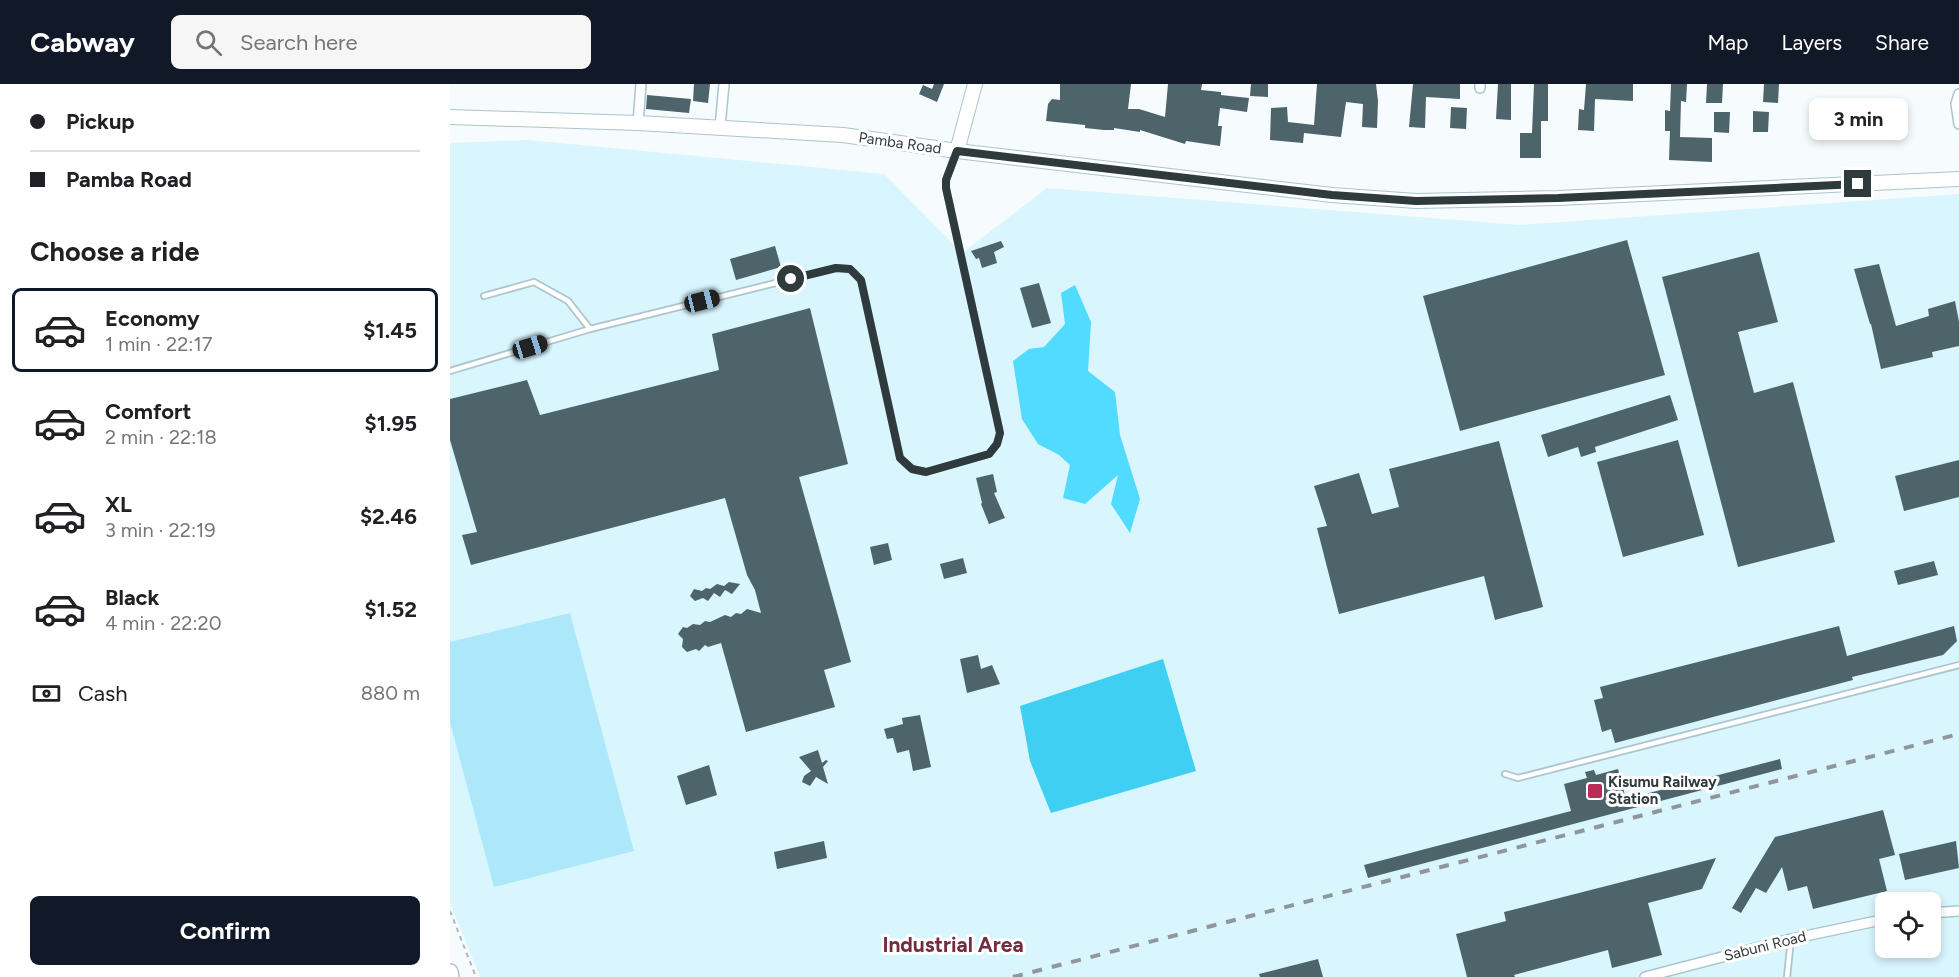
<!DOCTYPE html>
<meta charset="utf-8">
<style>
:root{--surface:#fff;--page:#f6f6f6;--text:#202124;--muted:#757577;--line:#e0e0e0;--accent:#111827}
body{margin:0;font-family:Figtree,sans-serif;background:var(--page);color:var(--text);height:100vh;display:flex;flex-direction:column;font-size:22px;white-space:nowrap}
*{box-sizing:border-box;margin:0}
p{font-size:20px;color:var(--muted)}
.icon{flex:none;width:33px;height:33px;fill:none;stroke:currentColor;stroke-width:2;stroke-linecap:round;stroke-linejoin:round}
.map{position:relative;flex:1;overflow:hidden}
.details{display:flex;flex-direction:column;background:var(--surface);width:450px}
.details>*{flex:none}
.banner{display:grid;align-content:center;height:132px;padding:0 30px;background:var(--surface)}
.controls{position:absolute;left:1425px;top:808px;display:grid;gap:12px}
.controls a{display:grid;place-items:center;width:66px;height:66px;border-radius:9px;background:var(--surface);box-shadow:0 3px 9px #0003;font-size:30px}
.end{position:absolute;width:27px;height:27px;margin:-14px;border:8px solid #2f3a3d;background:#fff;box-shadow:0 0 0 3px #fff}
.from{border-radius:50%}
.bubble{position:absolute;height:42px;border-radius:9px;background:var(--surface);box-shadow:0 3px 9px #0003;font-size:20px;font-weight:700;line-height:42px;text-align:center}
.car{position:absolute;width:18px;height:36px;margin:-18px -9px;border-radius:8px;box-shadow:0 0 4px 2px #0007;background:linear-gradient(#222 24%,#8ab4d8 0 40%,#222 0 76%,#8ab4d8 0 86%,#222 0)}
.banner b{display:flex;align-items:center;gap:21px;height:57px;font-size:22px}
.banner b+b{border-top:2px solid var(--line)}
.banner i{width:15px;height:15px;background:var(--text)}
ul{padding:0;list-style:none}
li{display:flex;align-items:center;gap:18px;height:84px;margin:0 12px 9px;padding:0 18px;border:3px solid transparent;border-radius:9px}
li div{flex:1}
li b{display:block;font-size:22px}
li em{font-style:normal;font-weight:700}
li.selected{border-color:var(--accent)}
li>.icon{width:54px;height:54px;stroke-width:1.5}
h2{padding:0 30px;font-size:27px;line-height:72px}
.pay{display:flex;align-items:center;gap:15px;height:66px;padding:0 30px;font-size:22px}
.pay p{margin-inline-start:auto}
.cta{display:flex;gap:12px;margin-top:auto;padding:12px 30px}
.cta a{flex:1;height:69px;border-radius:9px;background:var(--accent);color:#fff;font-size:24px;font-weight:700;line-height:69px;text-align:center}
header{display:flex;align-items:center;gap:36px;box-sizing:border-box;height:84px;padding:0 30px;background:var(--accent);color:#fff}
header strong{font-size:28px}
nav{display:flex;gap:33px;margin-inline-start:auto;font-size:21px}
.search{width:420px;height:54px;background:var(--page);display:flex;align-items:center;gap:15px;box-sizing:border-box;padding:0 21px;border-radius:9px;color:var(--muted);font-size:22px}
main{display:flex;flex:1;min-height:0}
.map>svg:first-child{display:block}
</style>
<header>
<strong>Cabway</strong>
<div class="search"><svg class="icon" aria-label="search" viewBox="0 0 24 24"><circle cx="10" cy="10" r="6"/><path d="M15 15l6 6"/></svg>Search here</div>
<nav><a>Map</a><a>Layers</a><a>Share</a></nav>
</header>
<main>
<section class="details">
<div class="banner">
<b><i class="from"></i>Pickup</b>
<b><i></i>Pamba Road</b>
</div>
<h2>Choose a ride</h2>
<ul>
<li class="selected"><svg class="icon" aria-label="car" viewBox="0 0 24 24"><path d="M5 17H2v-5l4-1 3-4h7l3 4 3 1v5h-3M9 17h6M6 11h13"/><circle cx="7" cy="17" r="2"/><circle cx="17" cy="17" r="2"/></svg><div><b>Economy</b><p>1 min · 22:17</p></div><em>$1.45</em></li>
<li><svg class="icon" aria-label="car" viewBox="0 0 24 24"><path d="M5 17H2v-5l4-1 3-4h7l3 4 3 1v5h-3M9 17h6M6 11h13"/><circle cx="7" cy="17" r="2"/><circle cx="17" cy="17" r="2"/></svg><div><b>Comfort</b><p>2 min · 22:18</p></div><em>$1.95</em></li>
<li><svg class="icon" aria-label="car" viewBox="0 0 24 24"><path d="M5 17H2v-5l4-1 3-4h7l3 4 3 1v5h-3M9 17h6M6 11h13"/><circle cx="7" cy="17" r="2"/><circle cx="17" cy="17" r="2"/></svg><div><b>XL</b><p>3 min · 22:19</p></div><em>$2.46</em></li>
<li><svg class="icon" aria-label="car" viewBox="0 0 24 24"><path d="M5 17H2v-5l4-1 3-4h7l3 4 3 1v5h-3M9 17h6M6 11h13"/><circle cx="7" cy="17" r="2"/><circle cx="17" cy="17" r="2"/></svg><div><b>Black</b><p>4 min · 22:20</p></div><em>$1.52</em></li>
</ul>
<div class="pay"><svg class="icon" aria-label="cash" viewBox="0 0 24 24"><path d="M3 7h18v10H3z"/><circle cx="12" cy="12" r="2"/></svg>Cash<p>880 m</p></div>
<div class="cta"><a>Confirm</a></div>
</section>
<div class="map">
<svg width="1509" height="893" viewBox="0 0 1509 893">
<rect width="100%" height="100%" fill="#f6fbfd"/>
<path fill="#d9f5fe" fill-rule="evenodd" d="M 78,56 L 434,90 L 512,169 L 597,104 L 1070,141 L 1509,110 L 1509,893 L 30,893 L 0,819 L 0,59 ZM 1436,819 L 1480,819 L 1480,864 L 1436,864 Z"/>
<polygon fill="#ace8fa" points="120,529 184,767 44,803 0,638 0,558"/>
<polygon fill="#50dbff" points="625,201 641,238 638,287 665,308 670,351 690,415 680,449 661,420 668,391 635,420 613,414 620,381 609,371 588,360 572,335 563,277 579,265 594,263 615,240 611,209"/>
<polygon fill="#3fcff2" points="713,575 746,687 601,729 580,677 570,622"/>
<g fill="#4d646b">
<polygon points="244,0 260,0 258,19 243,17"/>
<polygon points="484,0 494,0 487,18 469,10 473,1 482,5"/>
<polygon points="610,0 681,0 678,25 689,25 715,33 718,0 752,0 751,6 771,8 771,11 799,14 797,28 770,24 768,42 772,42 770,62 736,57 735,60 690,46 690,48 664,44 664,46 654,46 635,44 635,41 596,37 598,20 602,15 610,16"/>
<polygon points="801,0 818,0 818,13 800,12"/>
<polygon points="867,0 926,0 928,17 927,44 912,43 913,20 896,18 891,53 854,49 853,59 820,56 821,24 837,23 838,38 864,41"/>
<polygon points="963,0 1010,0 1010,15 976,13 975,44 959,43"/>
<polygon points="1048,0 1061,0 1061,36 1046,35"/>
<polygon points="1084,0 1098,0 1098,37 1091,37 1091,74 1070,74 1070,49 1082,49"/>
<polygon points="1136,0 1183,0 1183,17 1145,15 1144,47 1128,46 1129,25 1134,26"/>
<polygon points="1221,0 1237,0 1236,18 1231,17 1230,53 1262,54 1262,78 1219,76 1220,47 1215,47 1215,26 1220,27"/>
<polygon points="1257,0 1273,0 1272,19 1256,19"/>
<polygon points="1314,0 1329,0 1328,19 1313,18"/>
<polygon points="197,11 241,15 239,29 196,25"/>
<polygon points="1001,23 1017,24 1016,45 1000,44"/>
<polygon points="1303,27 1319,28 1318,48 1303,48"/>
<polygon points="1264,28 1280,28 1279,49 1264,48"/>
<polygon points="1177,156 1215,291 1010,347 973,212"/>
<polygon points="551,157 554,163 544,168 547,179 532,184 529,174 526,175 521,167"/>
<polygon points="325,162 331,183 286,196 280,175"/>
<polygon points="1309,168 1328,238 1288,248 1304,309 1343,298 1385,458 1288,483 1212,193"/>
<polygon points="1429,180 1446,242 1479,232 1478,225 1505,217 1509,238 1509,262 1482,268 1483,273 1431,285 1421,240 1420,240 1404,185"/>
<polygon points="589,199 601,239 582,244 570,204"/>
<polygon points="360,224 398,380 349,393 401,578 374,586 385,623 296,648 271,559 258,563 255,561 249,567 246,565 237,568 232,563 233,555 228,550 233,543 237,544 243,540 250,541 255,537 260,538 275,531 281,533 286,529 291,530 297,525 311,529 305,506 297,491 275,414 21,481 12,451 27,448 0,356 0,315 77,296 90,331 269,286 262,250"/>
<polygon points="1220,311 1228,336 1145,363 1146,368 1131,373 1128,363 1098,373 1091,351"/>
<polygon points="1228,356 1254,451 1173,473 1147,378"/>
<polygon points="1049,357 1093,523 1045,536 1034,492 889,530 867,444 877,442 864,402 909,389 922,430 949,423 939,385"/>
<polygon points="1509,376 1509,413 1454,427 1445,392"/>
<polygon points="543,390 547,408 544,409 555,434 539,440 531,420 532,419 526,394"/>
<polygon points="438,459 442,476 424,481 420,463"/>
<polygon points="513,474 517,489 494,495 490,480"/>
<polygon points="1484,477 1488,491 1448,501 1444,487"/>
<polygon points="279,498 290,500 282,510 275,506 270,513 264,509 258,517 253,514 245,517 240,512 244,505 252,507 256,504 260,505 267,500 274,502"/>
<polygon points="1389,542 1397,572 1504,542 1507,557 1493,571 1402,593 1403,596 1165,659 1161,645 1152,648 1144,616 1153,614 1150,603"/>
<polygon points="528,571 531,585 542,581 550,600 517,609 510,575"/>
<polygon points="470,631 481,683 463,687 459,666 447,669 443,654 437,655 434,645 453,640 452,634"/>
<polygon points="368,666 372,679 376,676 378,677 373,683 378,700 366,693 360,702 352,698 354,692 361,687 349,673"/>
<polygon points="1330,675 1332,685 918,794 914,781 1121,727 1114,700 1137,694 1135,688 1144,686 1146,691 1168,685 1176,715"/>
<polygon points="259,681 267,711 236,721 227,692"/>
<polygon points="1433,726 1445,771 1429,775 1437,807 1363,825 1357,802 1338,807 1332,783 1316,809 1306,804 1291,829 1282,824 1325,753"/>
<polygon points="374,757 377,774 327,785 324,768"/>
<polygon points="1506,757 1509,784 1455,796 1449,770"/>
<polygon points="1266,774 1252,805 1198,819 1212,871 1162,884 1158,866 1064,891 1065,893 1017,893 1006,850 1056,837 1054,828"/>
<polygon points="868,875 873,893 810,893 809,890"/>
</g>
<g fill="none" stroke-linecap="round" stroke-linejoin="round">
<defs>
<g id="service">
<polyline points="34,212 84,198 118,217 140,245"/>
<polyline points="0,287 140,245 386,184 400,185 411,196 450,374 462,385 476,388 539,370 547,360 550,349 496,104 496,96 506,68"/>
<polyline points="1055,690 1068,694 1509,581"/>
<polyline points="1337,893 1341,855"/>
</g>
<g id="minor">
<polyline points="1030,4 1030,0"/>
<polyline points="1509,10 1506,20 1509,40"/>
<polyline points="188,39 191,0"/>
<polyline points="270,43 274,0"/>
<polyline points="1480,829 1509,827"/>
<polyline points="1195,893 1341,855 1436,835"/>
</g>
<g id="secondary">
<polyline points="0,33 188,39 393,51 507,67 882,111 966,117 1108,114 1509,95"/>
<polyline points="507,67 525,0"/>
</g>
<polyline id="primary" points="0,888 1,893"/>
</defs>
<use href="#service" stroke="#abc5cd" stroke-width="8"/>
<use href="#minor" stroke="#abc5cd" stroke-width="12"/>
<use href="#secondary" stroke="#abc5cd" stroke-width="16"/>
<use href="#primary" stroke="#abc5cd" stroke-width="18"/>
<polyline stroke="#b0b7b9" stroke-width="2" stroke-dasharray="4.5 4.5" stroke-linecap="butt" points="0,827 26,893"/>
<use href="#service" stroke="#fff" stroke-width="4.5"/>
<use href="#minor" stroke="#fff" stroke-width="9"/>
<use href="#secondary" stroke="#fff" stroke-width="14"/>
<use href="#primary" stroke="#fff" stroke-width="15"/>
<polyline stroke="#8f979a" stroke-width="4" stroke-dasharray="10 10" stroke-linecap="butt" points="563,893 1509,650"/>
</g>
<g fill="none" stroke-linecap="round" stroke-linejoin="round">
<polyline stroke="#2f3a3d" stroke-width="8" points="341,195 386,184 400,185 411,196 450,374 462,385 476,388 539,370 547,360 550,349 496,104 496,96 507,67 882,111 966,117 1108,114 1408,100"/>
</g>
<rect fill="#ba2b57" stroke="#fff" stroke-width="2" x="1137" y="699" width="16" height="16" rx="3"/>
<g text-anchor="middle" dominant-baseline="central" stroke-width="6" stroke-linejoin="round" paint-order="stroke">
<g font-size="15" fill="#2f3a3d" stroke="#fff">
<text transform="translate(450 59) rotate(8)">Pamba Road</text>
<text transform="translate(1315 862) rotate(-14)">Sabuni Road</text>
</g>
<g font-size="15" font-weight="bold" fill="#2f3a3d" stroke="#fff" text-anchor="start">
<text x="1158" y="698">Kisumu Railway<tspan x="1158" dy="17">Station</tspan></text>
</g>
<g font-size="21" font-weight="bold" fill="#732d3e" stroke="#fff">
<text x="503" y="860">Industrial Area</text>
</g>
</g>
</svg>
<div class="controls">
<a><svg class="icon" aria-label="locate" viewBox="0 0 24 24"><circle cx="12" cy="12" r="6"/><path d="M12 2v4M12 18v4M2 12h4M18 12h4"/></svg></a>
</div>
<i class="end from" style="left:341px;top:195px"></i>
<i class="end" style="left:1408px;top:100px"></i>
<div class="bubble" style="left:1359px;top:14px;width:99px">3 min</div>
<i class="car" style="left:252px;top:217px;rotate:76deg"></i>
<i class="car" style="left:80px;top:263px;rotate:73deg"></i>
</div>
</main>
